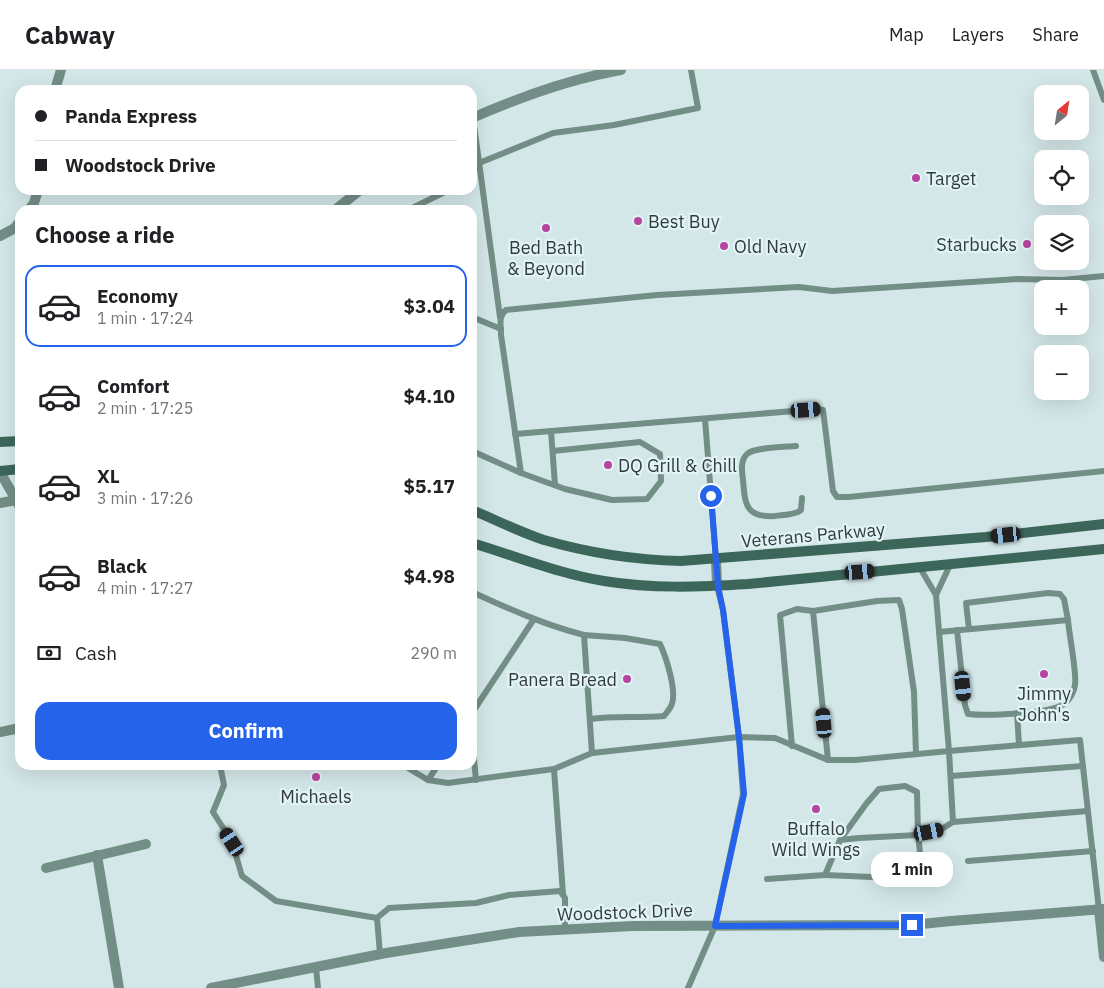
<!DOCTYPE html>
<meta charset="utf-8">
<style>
:root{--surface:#fff;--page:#f2f2f2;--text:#202124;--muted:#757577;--line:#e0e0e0;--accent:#2563eb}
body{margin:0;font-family:"IBM Plex Sans",sans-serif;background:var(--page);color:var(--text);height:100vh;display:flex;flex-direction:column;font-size:19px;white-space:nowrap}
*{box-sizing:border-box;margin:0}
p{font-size:16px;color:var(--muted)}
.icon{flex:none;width:28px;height:28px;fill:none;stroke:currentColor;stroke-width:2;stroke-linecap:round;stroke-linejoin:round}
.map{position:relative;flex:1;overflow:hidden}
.details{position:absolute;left:15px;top:135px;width:462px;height:565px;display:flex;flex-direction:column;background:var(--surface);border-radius:15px;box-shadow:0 5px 20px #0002}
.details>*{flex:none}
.banner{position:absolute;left:15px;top:15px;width:462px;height:110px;border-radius:15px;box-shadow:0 5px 20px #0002;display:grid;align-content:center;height:110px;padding:0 20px;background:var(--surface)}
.needle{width:32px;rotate:30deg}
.fabs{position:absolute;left:1034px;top:15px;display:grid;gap:10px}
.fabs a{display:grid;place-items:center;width:55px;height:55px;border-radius:10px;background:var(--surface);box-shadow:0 5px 20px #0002;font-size:25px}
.end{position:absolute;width:22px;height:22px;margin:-11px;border:6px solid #2563eb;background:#fff;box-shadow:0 0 0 2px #fff}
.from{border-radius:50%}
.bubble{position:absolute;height:35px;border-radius:15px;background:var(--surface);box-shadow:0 5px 20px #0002;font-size:16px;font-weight:700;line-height:35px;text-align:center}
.car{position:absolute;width:15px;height:30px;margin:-15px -8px;border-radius:6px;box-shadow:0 0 4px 1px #0007;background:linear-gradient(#222 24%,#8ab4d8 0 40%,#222 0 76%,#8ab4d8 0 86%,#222 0)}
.banner b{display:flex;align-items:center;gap:18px;height:48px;font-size:19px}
.banner b+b{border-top:1px solid var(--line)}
.banner i{width:12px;height:12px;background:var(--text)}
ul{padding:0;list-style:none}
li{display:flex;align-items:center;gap:15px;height:82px;margin:0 10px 8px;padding:0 10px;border:2px solid transparent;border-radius:15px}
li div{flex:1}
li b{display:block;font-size:19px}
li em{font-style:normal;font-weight:700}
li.selected{border-color:var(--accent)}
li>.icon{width:45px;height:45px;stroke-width:1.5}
h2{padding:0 20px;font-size:22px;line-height:60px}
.pay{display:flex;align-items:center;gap:12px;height:55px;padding:0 20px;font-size:19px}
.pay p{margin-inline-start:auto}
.cta{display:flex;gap:10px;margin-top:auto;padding:10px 20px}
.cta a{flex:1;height:58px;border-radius:15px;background:var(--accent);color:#fff;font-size:20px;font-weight:700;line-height:58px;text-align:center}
header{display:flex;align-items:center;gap:30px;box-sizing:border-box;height:70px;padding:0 25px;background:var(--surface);border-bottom:1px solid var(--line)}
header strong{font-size:24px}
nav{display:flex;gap:28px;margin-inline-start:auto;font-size:18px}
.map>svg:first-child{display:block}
</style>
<header>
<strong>Cabway</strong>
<nav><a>Map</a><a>Layers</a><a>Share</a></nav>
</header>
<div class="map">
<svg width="1104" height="918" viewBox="0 0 1104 918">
<rect width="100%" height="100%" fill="#d4e7e8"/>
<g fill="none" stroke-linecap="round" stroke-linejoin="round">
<g stroke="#738e86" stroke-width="6">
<polyline points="1093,0 1104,30"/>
<polyline points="473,48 500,247"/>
<polyline points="472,100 479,93 553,63 614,55 698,38 691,0"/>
<polyline points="408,140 449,120"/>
<polyline points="472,247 501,259"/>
<polyline points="705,349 716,489"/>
<polyline points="551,361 555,415"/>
<polyline points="515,364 818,339 823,340 833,421 837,427 849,427 1104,401"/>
<path d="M 796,376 C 786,377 754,377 747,384 C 740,391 742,401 743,410 C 745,435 746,448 775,446 C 782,445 791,445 798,442 L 801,440 L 802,428"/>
<polyline points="472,381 521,403"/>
<path d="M 553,381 L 640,372 L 660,384 L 661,411 L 647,429 L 612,430 L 565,419 L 521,403 L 501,265 C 501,255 498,246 506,240 L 657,225 L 799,217 L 832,221 L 1018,209 L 1062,210 L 1104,206"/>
<path d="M 472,522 C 509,539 545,555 584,565 L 592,683"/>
<polyline points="936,525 950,495"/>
<polyline points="813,541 877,531 899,530 902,539 914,622 916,684"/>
<path d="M 957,560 L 965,635 L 968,644 C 986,646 1049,644 1064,634 C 1070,630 1074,622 1075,615 C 1077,603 1069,564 1068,550"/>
<polyline points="939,562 1058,551 1068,550 1064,529 1060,524 1048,523 966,533 969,559"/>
<path d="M 584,565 L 625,568 L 660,574 C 666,587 678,623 671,636 C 670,639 666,643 664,646 C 639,648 614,646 590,649"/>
<polyline points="472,643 534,549"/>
<polyline points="1017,643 1019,675"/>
<polyline points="472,668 476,710"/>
<polyline points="792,676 780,545 797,539 813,541 828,690"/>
<polyline points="220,695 224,715 213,742 232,772 242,806 276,831 377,848 389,838 476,833 509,825 560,821 565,828 565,860"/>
<polyline points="403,695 428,710 448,713 554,699"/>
<polyline points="951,706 1083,696"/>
<polyline points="428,710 438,695"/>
<polyline points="953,752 1088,741"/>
<polyline points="968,791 1093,781"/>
<polyline points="825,805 918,809 922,800 918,765 917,722 905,716 879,719 866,734 840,770"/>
<polyline points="767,809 825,805 840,770 859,768 918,765 940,760 953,752 949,681 1080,670 1099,840"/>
<polyline points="563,824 554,699 592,683 739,667 775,668 828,690 855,690 949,681 936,525 920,498"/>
<polyline points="377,848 380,884"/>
<polyline points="316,897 318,918"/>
<polyline points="688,918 715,856 743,724 739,667 723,540 717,516"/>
</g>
<g stroke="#738e86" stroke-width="10">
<polyline points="55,20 61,0"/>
<path d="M 472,48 C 520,27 569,9 621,0"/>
<polyline points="29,140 34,133 38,120"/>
<polyline points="335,140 360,120"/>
<polyline points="0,166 15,158 20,151"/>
<polyline points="0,402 20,437"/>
<polyline points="0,433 16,430"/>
<polyline points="0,662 20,658"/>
<polyline points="97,785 119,918"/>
<polyline points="46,798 146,774"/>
<polyline points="1099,840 1104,887"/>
<polyline points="211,918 386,883 519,862 633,856 912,855 951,851 1104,839"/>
</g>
<polyline stroke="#738e86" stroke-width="10" points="716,489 717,516"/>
<g stroke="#3d665b" stroke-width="10">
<polyline points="0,372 20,371"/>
<polyline points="0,401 20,399"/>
<path d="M 472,440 C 496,450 520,462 544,470 C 589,483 634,490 681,491 L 986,467 L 1104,454"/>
<path d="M 472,473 C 516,486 559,504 604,511 C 652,519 700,517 748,514 L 1104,479"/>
</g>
</g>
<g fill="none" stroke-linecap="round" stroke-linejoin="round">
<polyline stroke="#2563eb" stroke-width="6" points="711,426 718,516 723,540 739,667 744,724 715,856 912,855"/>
</g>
<g fill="#b7449e" stroke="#e1f4f5" stroke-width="2">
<circle cx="916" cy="108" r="5"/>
<circle cx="638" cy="151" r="5"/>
<circle cx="546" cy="158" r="5"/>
<circle cx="1027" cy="174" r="5"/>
<circle cx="724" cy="176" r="5"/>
<circle cx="608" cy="395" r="5"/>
<circle cx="1044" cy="604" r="5"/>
<circle cx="627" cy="609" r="5"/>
<circle cx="316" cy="707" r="5"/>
<circle cx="816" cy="739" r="5"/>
</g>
<g text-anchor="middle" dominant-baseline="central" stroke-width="4.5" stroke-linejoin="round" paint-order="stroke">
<g font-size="18" fill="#343b3c" stroke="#e1f4f5" text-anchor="start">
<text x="926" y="108">Target</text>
<text x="648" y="151">Best Buy</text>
<text x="1017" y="174" text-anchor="end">Starbucks</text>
<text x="734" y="176">Old Navy</text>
<text x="546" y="177" text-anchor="middle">Bed Bath<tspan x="546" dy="21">&amp; Beyond</tspan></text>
<text x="618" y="395">DQ Grill &amp; Chill</text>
<text x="617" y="609" text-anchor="end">Panera Bread</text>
<text x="1044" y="623" text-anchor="middle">Jimmy<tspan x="1044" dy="21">John's</tspan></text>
<text x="316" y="726" text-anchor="middle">Michaels</text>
<text x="816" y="758" text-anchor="middle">Buffalo<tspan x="816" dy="21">Wild Wings</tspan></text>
</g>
<g font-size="18" fill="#343b3c" stroke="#e1f4f5">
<text transform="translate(813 465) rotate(-5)">Veterans Parkway</text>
<text transform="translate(625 842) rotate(-2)">Woodstock Drive</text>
</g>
</g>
</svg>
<div class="fabs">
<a><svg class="needle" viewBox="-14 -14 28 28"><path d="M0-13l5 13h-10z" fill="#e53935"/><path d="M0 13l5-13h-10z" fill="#757577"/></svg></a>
<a><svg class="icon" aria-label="locate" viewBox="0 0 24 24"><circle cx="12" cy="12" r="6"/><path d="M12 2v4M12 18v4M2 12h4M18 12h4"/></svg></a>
<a><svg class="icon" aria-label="layers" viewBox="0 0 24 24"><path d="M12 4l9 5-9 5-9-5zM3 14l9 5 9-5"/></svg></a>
<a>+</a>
<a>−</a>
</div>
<i class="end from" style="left:711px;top:426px"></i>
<i class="end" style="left:912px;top:855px"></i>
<div class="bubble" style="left:871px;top:782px;width:82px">1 min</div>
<i class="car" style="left:806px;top:340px;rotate:86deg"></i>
<i class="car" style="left:1006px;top:465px;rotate:264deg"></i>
<i class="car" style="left:860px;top:502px;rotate:86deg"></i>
<i class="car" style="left:963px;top:616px;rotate:174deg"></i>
<i class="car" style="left:824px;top:653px;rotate:355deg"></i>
<i class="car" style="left:929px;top:762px;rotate:79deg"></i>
<i class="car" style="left:232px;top:772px;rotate:327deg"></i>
<div class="banner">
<b><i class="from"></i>Panda Express</b>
<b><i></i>Woodstock Drive</b>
</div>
<section class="details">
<h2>Choose a ride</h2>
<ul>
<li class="selected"><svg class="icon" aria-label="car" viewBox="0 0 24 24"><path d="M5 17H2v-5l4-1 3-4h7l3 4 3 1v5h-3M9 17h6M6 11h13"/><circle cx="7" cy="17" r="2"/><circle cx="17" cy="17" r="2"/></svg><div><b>Economy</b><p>1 min · 17:24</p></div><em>$3.04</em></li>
<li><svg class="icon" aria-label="car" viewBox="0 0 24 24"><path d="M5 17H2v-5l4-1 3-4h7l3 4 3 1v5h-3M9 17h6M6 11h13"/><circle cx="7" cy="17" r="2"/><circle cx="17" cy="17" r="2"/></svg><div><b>Comfort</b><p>2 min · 17:25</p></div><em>$4.10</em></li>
<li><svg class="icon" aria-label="car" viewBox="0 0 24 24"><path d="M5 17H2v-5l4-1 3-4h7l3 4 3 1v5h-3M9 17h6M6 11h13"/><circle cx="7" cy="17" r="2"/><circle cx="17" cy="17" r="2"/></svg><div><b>XL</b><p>3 min · 17:26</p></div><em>$5.17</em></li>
<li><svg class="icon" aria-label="car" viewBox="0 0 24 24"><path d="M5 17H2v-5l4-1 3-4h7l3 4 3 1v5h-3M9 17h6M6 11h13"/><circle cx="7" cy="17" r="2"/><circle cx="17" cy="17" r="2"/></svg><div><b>Black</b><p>4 min · 17:27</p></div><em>$4.98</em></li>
</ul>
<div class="pay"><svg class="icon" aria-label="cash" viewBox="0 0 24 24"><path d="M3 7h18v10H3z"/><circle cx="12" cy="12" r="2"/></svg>Cash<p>290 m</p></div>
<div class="cta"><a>Confirm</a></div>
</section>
</div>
